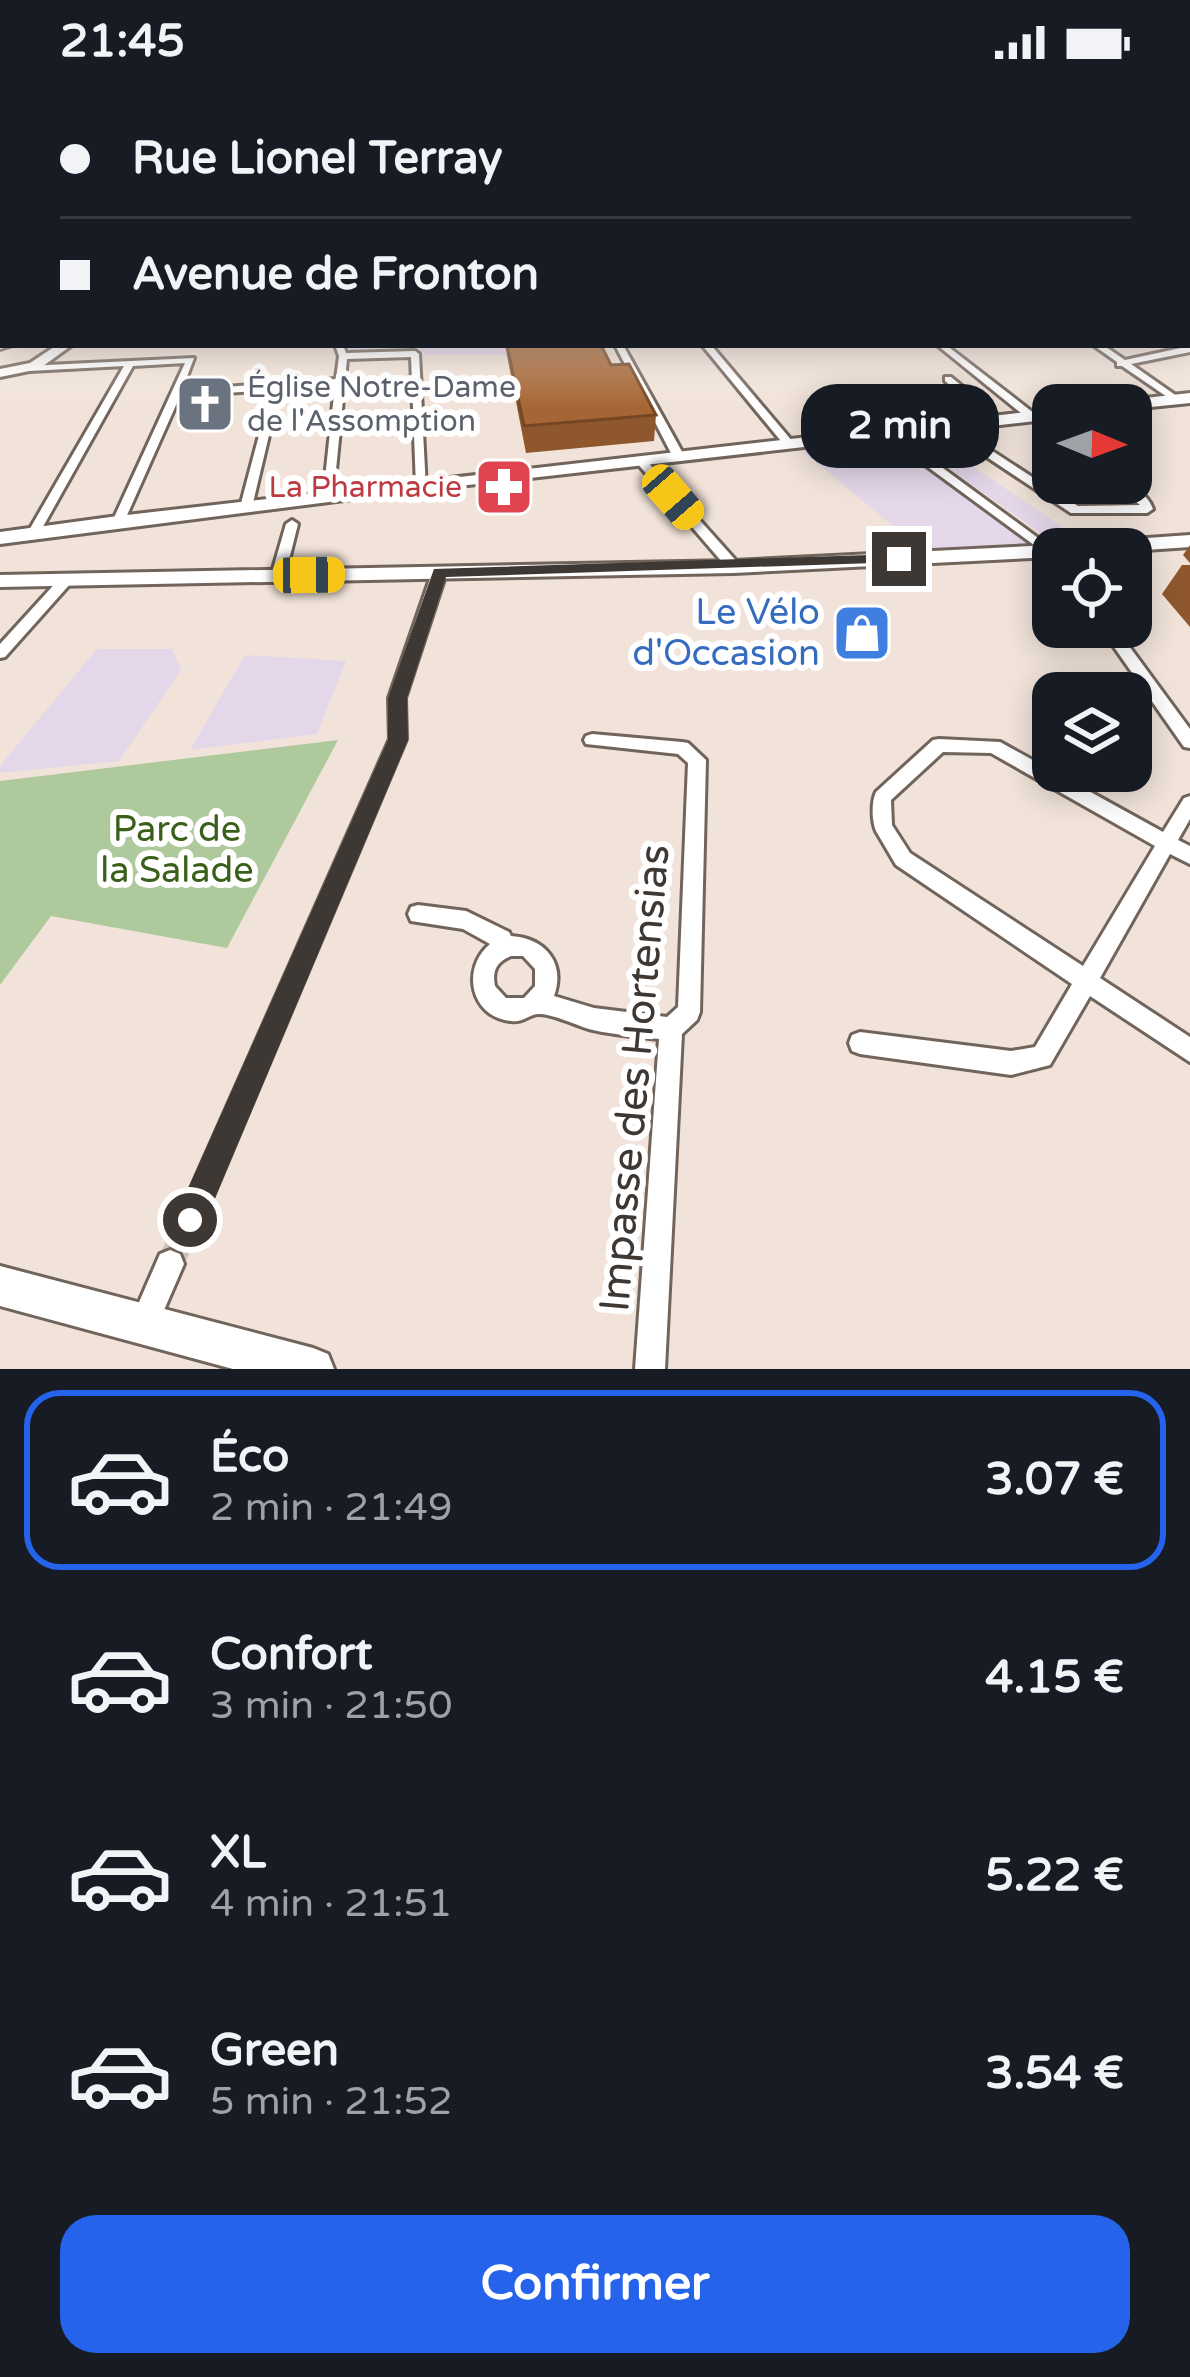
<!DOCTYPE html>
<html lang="fr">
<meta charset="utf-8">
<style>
:root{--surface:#171b24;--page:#242831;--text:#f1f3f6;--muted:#9ea1a6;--line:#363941;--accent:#2563eb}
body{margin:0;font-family:"Varela Round",sans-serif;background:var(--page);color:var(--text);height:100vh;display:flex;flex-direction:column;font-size:45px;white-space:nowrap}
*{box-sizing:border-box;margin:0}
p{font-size:39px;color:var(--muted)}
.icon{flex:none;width:66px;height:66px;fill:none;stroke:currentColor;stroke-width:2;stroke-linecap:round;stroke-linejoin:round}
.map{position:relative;height:1285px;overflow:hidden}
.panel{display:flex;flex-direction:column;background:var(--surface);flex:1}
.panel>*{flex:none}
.hud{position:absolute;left:0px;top:0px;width:1191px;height:264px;box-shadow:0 6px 30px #0003;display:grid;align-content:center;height:264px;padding:0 60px;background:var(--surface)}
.needle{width:78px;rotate:91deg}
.controls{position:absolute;left:1032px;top:300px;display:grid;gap:24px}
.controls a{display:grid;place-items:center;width:120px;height:120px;border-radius:24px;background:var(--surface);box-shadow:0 6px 30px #0003;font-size:60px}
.end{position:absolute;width:54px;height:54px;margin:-27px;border:15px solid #3e3834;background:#fff;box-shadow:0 0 0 6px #fff}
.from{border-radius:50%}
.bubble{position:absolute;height:84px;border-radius:36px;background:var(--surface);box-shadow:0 6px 30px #0003;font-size:39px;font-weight:800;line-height:84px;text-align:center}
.car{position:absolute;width:36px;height:72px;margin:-36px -18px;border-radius:15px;box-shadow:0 0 9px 3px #0007;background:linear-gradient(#f5c518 24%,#345 0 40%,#f5c518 0 76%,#345 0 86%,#f5c518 0)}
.hud b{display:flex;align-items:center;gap:42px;height:114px;font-size:45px}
.hud b+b{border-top:3px solid var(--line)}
.hud i{width:30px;height:30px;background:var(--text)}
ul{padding:21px 0 0;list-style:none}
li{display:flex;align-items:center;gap:36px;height:180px;margin:0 24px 18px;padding:0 36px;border:6px solid transparent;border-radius:36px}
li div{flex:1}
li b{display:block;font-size:45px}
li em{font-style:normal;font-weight:800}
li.current{border-color:var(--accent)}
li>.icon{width:108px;height:108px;stroke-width:1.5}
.cta{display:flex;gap:24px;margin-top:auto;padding:24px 60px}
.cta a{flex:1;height:138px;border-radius:36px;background:var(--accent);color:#fff;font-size:48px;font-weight:800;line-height:138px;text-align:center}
.status{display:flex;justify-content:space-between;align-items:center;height:84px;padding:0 60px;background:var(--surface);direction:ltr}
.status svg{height:33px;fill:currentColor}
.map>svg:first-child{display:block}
</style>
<div class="status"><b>21:45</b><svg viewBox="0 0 49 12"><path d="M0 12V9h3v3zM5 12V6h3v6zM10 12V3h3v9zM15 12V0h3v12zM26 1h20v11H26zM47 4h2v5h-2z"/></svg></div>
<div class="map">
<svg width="1190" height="1285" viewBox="0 0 1190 1285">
<rect width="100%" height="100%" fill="#f1e3d9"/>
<g fill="#e4d7ea">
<polygon points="343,261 594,261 547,271 426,271 420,267 352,269"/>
<polygon points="926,351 997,399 1082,456 1053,458 904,353"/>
<polygon points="886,355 1030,459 921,465 801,366"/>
<polygon points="97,565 172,565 181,586 119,677 0,689 0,682"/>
<polygon points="245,571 346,577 317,650 190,666"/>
</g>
<polygon fill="#aec99c" points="338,656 227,864 51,832 0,901 0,697"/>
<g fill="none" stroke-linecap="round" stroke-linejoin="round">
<polyline stroke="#cdc1b8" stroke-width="26" stroke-dasharray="26 14" stroke-linecap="butt" points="170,1180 190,1136"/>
<defs>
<g id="street">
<polygon points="3,152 3,157 0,158 0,153"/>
<polygon points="3,177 3,181 0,182 0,178"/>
<rect x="1188" y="196" width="2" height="4"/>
<rect x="0" y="227" width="3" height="10"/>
<rect x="1188" y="236" width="2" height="5"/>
<polygon points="0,259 13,261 0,265"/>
<polygon points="335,261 343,261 346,269 415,267 419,270 426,405 416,403 411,273 347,275 333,416 323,413 335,301 280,305 252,423 246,427 240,423 271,306 180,312 124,438 118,442 114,441 112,438 185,279 133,282 40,448 34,452 28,448 124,282 29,287 26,286 26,282 194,274 182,306 336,295 339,272"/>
<polygon points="615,261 623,261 685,373 683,375 673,373"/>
<polygon points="702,261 711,261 793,358 793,362 785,362"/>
<polygon points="937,261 946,261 1035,330 1035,334 1027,334"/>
<polygon points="1093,261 1103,261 1125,276 1190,262 1190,268 1131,280 1181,315 1173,317 1122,282 1117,282 1117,278"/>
<polygon points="945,293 951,293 1001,334 1001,338 993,338 945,297"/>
<path d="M 943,340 L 951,340 L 1046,402 L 1078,399 L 1054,407 L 1078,422 L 1140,421 L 1112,399 C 1129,399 1147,408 1153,425 L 1147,429 L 1071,429 L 943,344 Z"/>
<polygon points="883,346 891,346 1053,465 1053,475 883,350"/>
<polygon points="637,375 645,375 739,480 739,486 729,486 637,379"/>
<polygon points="292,436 298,440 285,492 283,495 273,495 271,492 286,440"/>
<polygon points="439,485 446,489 405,614 406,655 199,1145 190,1149 181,1145 177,1136 390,655 389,614 432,489"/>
<polygon points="66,492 71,493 71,499 5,573 0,574 0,560 61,493"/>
<polygon points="1100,543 1115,543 1190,645 1190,664 1184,663"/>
<path d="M 592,650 L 682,658 L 688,659 L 706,676 L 700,928 L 697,936 L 682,950 L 665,1285 L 635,1285 L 659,955 C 637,952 614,951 593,946 C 579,943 552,929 538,930 C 528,931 522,939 511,937 C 470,933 461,884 490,860 L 463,845 L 411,837 L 408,830 L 411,823 L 418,821 L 466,827 L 509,848 L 511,852 C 545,854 566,879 554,912 L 594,924 L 667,933 L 678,923 L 688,679 L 678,670 L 586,660 L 584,656 L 586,652 ZM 511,872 L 523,872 L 535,885 L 535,902 L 524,914 L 506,914 L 495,902 C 492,887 496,878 511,872 Z"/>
<path d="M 939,655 L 1000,658 L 1163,748 L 1184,714 L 1190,712 L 1190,735 L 1178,756 L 1190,762 L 1190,780 L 1170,770 L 1100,894 L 1190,953 L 1190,978 L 1090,912 L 1050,981 L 1011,991 L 860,970 L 852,967 L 849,959 L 852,951 L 860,948 L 1011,967 L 1035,963 L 1072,900 L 896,781 L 876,747 C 872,738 871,718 876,708 L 933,656 ZM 943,668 L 991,669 L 1155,762 L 1083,882 L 910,769 L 892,741 L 891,716 Z"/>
<polygon points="170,1166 180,1170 184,1180 154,1249 144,1253 134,1249 130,1239 160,1170"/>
</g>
<g id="secondary">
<polygon points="57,261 72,261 39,285 0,293 0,285 30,279"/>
<polygon points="1190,451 1190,463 1131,467 1067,465 1076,459"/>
<polygon points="1053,461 1061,465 1053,465 1053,473 734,489 0,503 0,491 734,477"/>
<polygon points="0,1182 313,1264 328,1270 334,1285 233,1285 0,1222"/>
</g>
<g id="primary">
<polygon points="1190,309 1190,319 1131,325 1131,321 1119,321 1127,316"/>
<polygon points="1053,325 1053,335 415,407 0,460 0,448 118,432"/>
</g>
</defs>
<use href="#street" stroke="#71645b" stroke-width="6"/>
<use href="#secondary" stroke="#71645b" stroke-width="6"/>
<use href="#primary" stroke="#71645b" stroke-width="6"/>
<use href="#street" fill="#fff" fill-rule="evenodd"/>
<use href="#secondary" fill="#fff" fill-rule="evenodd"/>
<use href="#primary" fill="#fff" fill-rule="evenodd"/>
</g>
<g fill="#8e572d">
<polygon points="505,261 601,261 611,281 656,331 654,357 526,369"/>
<polygon points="1190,461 1190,479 1183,471"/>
<polygon points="1182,481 1190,481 1190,543 1162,510"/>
</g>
<g fill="#a56534" stroke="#744724" stroke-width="3">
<polygon points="507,261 601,261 611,281 629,280 656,331 524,342"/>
<polygon points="1097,462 1117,462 1120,465 1094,465"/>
</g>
<linearGradient id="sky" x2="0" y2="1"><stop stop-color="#71ace1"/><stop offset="0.44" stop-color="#f9f2ee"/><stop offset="1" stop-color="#f9f2ee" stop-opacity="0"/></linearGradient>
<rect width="1190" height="324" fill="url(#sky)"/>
<polygon fill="#3e3834" points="899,470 907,475 905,478 446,493 407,614 408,656 201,1147 190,1152 179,1147 174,1136 179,1125 388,656 388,614 434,485"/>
<defs>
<symbol id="church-square" viewBox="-11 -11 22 22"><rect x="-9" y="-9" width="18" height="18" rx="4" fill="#6b7280" stroke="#fff"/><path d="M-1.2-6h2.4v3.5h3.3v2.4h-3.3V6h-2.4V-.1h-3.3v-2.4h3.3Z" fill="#fff"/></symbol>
<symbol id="pharmacy-square" viewBox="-11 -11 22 22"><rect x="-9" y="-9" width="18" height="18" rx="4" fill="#e0444e" stroke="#fff"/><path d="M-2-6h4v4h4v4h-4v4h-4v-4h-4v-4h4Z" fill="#fff"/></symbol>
<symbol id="shop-square" viewBox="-11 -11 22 22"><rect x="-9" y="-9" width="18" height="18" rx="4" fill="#3f7fe0" stroke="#fff"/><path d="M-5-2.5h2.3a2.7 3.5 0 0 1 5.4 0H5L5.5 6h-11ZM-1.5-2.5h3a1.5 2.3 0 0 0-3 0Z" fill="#fff"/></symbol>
</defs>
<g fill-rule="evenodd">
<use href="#church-square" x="172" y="287" width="66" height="66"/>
<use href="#pharmacy-square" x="471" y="370" width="66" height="66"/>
<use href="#shop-square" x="829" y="516" width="66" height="66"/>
</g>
<g text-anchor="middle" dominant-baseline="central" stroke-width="12" stroke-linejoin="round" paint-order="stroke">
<g font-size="30" fill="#5b616d" stroke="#fff" text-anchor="start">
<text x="247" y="303">Église Notre-Dame<tspan x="247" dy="34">de l'Assomption</tspan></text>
</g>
<g font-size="30" fill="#be3a42" stroke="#fff" text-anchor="end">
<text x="462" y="403">La Pharmacie</text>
</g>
<g font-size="36" fill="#366cbe" stroke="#fff" text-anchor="end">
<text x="820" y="528">Le Vélo<tspan x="820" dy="41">d'Occasion</tspan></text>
</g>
<g font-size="36" fill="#3a5f19" stroke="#fff">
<text x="177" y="745">Parc de<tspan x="177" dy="41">la Salade</tspan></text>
</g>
<g font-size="42" fill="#3e3834" stroke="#fff">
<text transform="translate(635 994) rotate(-85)">Impasse des Hortensias</text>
</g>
</g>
</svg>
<div class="controls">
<a><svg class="needle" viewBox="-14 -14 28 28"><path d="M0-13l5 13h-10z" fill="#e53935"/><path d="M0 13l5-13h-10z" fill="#9ea1a6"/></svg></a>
<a><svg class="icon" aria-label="locate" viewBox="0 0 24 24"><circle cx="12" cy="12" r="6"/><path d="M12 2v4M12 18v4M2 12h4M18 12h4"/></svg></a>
<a><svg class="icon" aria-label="layers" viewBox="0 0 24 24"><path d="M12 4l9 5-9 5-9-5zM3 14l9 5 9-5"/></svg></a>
</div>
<i class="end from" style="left:190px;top:1136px"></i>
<i class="end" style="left:899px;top:475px"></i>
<div class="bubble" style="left:801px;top:300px;width:198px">2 min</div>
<i class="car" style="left:673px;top:413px;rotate:139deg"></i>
<i class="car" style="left:309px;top:491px;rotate:89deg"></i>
<div class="hud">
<b><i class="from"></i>Rue Lionel Terray</b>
<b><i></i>Avenue de Fronton</b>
</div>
</div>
<section class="panel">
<ul>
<li class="current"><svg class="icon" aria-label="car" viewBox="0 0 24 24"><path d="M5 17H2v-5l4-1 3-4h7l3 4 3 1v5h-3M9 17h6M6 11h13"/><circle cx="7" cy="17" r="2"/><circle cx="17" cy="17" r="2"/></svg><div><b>Éco</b><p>2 min · 21:49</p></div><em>3.07 €</em></li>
<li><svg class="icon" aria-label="car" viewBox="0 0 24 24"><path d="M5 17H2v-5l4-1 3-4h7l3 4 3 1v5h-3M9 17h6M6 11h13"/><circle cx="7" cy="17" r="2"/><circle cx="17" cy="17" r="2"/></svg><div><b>Confort</b><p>3 min · 21:50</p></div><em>4.15 €</em></li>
<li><svg class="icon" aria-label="car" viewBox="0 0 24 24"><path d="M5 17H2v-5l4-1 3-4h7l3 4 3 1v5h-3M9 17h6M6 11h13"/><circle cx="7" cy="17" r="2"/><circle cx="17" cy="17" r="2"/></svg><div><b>XL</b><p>4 min · 21:51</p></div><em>5.22 €</em></li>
<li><svg class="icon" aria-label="car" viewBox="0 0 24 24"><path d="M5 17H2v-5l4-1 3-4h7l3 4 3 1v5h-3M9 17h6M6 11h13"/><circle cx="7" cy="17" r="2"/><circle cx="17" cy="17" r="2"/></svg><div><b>Green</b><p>5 min · 21:52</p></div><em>3.54 €</em></li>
</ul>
<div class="cta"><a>Confirmer</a></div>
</section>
